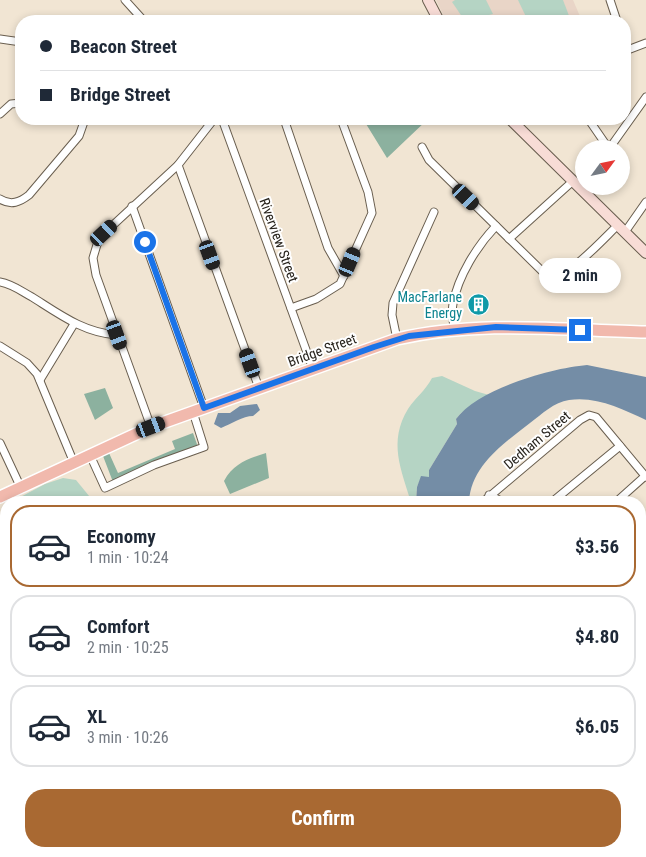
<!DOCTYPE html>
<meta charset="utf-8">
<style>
:root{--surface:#fff;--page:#f6f6f7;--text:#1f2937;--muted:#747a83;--line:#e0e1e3;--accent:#a96932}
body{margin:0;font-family:"Roboto Condensed",sans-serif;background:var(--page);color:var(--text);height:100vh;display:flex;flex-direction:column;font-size:19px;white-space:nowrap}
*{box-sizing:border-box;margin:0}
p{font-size:16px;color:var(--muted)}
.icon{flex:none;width:28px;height:28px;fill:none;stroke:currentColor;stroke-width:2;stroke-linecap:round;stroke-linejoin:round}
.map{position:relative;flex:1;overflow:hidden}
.side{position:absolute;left:0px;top:496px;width:646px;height:361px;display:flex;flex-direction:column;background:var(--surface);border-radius:20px 20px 0 0;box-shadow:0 2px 8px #0003}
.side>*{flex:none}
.banner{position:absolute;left:15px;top:15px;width:616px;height:110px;border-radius:20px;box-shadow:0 2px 8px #0003;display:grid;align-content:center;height:110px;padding:0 25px;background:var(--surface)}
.needle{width:32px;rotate:57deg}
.tools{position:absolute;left:575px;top:140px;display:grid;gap:10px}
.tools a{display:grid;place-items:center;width:55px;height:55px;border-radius:50%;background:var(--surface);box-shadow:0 2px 8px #0003;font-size:25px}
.end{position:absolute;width:22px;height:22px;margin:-11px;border:6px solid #1a73e8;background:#fff;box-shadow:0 0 0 2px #fff}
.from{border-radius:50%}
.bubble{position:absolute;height:35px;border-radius:18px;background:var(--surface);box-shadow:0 2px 8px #0003;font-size:16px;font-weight:700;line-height:35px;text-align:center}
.car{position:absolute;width:15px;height:30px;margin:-15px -8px;border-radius:6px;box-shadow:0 0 4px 1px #0007;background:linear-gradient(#222 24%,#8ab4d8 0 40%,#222 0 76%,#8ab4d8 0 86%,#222 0)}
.banner b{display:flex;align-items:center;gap:18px;height:48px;font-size:19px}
.banner b+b{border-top:1px solid var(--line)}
.banner i{width:12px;height:12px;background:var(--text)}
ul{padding:9px 0 0;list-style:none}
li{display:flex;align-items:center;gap:15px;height:82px;margin:0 10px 8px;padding:0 15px;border:2px solid var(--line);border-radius:20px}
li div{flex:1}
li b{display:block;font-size:19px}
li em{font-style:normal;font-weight:700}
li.active{border-color:var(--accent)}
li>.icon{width:45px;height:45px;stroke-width:1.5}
.primary-button{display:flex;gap:10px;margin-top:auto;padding:10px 25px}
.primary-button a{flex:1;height:58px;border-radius:20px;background:var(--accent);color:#fff;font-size:20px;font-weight:700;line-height:58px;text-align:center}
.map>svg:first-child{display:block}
</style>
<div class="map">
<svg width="646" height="857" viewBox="0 0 646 857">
<rect width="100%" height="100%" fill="#f1e5d3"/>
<polygon fill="#e9d5c7" points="436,0 573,0 582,21 446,21"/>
<g fill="#b5d4c4">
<polygon points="455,0 486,0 493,14 465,21 452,2"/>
<polygon points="518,0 563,0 571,21 528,21"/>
<path d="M 442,376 L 475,391 L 489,395 L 461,413 L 456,419 L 457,424 L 429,470 L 429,477 L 421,478 L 417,487 L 416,502 L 411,502 C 401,469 388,442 408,409 C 415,398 426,390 432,378 Z"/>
<polygon points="63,478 76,480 94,502 11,502 45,484"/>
<polygon points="6,613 6,851 15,851 0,856 0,622"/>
<polygon points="141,851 447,851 441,857 132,857"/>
</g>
<g fill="#8cb19f">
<polygon points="363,119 392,119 394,123 401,119 428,119 387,158"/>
<polygon points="105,388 113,408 95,420 84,394"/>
<polygon points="193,433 198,447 113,482 103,456 109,453 118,473 175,449 172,441"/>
<path d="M 266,453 L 269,478 L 230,494 L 224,481 C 234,463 248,459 266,453 Z"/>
</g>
<g fill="#748da6">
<path d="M 587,365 L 646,377 L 646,420 C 622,409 597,396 569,400 C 554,402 542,414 530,423 C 503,444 471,466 469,502 L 416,502 L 417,487 L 421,476 L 429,477 L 429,470 L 457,424 L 456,419 C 478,389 551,368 587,365 Z"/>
<path d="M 257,404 L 260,410 L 253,416 C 243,416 231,424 221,428 L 214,424 L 218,413 L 230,413 L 240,406 Z"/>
<polygon points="15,851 141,851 132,857 0,857"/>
</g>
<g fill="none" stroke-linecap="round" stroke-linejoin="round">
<defs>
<g id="minor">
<polyline points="125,0 144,21"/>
<polyline points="610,0 617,21"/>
<polyline points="0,39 21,42"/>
<polyline points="625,51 646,43"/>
<polyline points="0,114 11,104 21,103"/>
<polyline points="222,119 313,369"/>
<polyline points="284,119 328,248 344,276"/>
<polyline points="589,120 609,149"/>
<path d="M 422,147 L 429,160 L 548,277 C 566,281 604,238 618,225"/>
<polyline points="609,149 646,97"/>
<polyline points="178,165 259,388"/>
<path d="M 0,199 C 11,206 20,202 29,195 L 79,136 L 85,119"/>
<polyline points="132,206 204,408"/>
<polyline points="625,232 646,202"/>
<polyline points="509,239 573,181"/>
<path d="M 0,282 C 12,284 21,291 32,297 C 59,314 84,333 117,335"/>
<polyline points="291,308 316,299 340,284 372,213 368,192 341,119"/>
<path d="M 454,331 C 454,322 451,312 453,304 C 458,276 477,246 496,226"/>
<polyline points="397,339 392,315 393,303 434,212"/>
<polyline points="0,346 27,363 37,374 74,463"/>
<polyline points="40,380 74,324"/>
<polyline points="151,427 96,275 93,258 99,238 178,165 214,119"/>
<polyline points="0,443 21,488"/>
<polyline points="90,455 105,488 154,465 204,447 193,412"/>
<polyline points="489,495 503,502"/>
<polyline points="483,502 580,420 589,415 596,417 646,477"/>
<polyline points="552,502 620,446"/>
<polyline points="616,502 645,476"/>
</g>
<g id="secondary">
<polyline points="428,0 439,21"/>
<polyline points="510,119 646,253"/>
</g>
<path id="primary" d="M 0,497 L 151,427 L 397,339 C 479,320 563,330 646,332"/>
<g id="trunk">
<polyline points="640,768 646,735"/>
<polyline points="640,798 646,779"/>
<polyline points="602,857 606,851"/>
<polyline points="612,857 616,851"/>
</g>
</defs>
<use href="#minor" stroke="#695e4f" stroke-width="9"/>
<use href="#secondary" stroke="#695e4f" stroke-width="12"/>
<use href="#primary" stroke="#fff" stroke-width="14"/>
<use href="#trunk" stroke="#fff" stroke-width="14"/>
<use href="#minor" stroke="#fff" stroke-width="7"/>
<use href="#secondary" stroke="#f8dcd6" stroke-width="10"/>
<use href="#primary" stroke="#f1b9ad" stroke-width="11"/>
<use href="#trunk" stroke="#eca292" stroke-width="11"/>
</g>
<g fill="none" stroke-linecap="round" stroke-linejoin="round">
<polyline stroke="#1a73e8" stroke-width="6" points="145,242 204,408 374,347 409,336 496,327 580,330"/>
</g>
<defs>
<symbol id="building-disc" viewBox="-11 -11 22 22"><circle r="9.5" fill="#0f9aa8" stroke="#fff"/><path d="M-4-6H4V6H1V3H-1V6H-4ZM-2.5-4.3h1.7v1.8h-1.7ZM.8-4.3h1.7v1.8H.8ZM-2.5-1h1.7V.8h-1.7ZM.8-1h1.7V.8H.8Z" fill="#fff"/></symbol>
</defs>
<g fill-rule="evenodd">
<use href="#building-disc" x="466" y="292" width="25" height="25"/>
</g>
<g text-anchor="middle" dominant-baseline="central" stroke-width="4" stroke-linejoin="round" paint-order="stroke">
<g font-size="14" fill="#28241d" stroke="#fff">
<text transform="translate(279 240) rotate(70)">Riverview Street</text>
<text transform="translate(322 350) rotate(-20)">Bridge Street</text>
<text transform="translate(537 440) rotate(-40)">Dedham Street</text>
</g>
<g font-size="14" fill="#0d838f" stroke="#fff" text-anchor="end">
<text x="462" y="297">MacFarlane<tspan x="462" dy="16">Energy</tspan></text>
</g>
</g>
</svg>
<div class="tools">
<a><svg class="needle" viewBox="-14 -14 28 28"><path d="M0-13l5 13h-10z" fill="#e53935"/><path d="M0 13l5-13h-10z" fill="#747a83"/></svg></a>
</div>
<i class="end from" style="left:145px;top:242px"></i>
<i class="end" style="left:580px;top:330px"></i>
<div class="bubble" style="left:539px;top:258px;width:82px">2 min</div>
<i class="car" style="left:466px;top:197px;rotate:134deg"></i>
<i class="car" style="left:104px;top:233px;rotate:47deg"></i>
<i class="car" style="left:210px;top:255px;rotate:160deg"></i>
<i class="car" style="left:350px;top:262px;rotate:23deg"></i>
<i class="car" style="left:117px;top:335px;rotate:160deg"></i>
<i class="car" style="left:250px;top:363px;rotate:340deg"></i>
<i class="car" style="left:151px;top:427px;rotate:69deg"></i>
<div class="banner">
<b><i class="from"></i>Beacon Street</b>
<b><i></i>Bridge Street</b>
</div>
<section class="side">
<ul>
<li class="active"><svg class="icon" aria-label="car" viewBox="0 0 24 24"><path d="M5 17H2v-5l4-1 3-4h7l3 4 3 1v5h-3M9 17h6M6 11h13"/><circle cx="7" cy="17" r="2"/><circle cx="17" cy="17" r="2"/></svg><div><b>Economy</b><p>1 min · 10:24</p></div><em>$3.56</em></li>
<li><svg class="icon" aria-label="car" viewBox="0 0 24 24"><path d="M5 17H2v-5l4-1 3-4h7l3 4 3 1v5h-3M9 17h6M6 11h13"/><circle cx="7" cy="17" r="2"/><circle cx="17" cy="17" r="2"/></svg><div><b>Comfort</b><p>2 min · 10:25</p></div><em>$4.80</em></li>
<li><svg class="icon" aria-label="car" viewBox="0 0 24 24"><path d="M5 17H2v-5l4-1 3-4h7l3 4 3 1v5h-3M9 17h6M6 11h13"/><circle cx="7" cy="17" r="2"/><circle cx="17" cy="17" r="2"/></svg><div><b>XL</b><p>3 min · 10:26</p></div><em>$6.05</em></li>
</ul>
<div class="primary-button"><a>Confirm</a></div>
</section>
</div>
